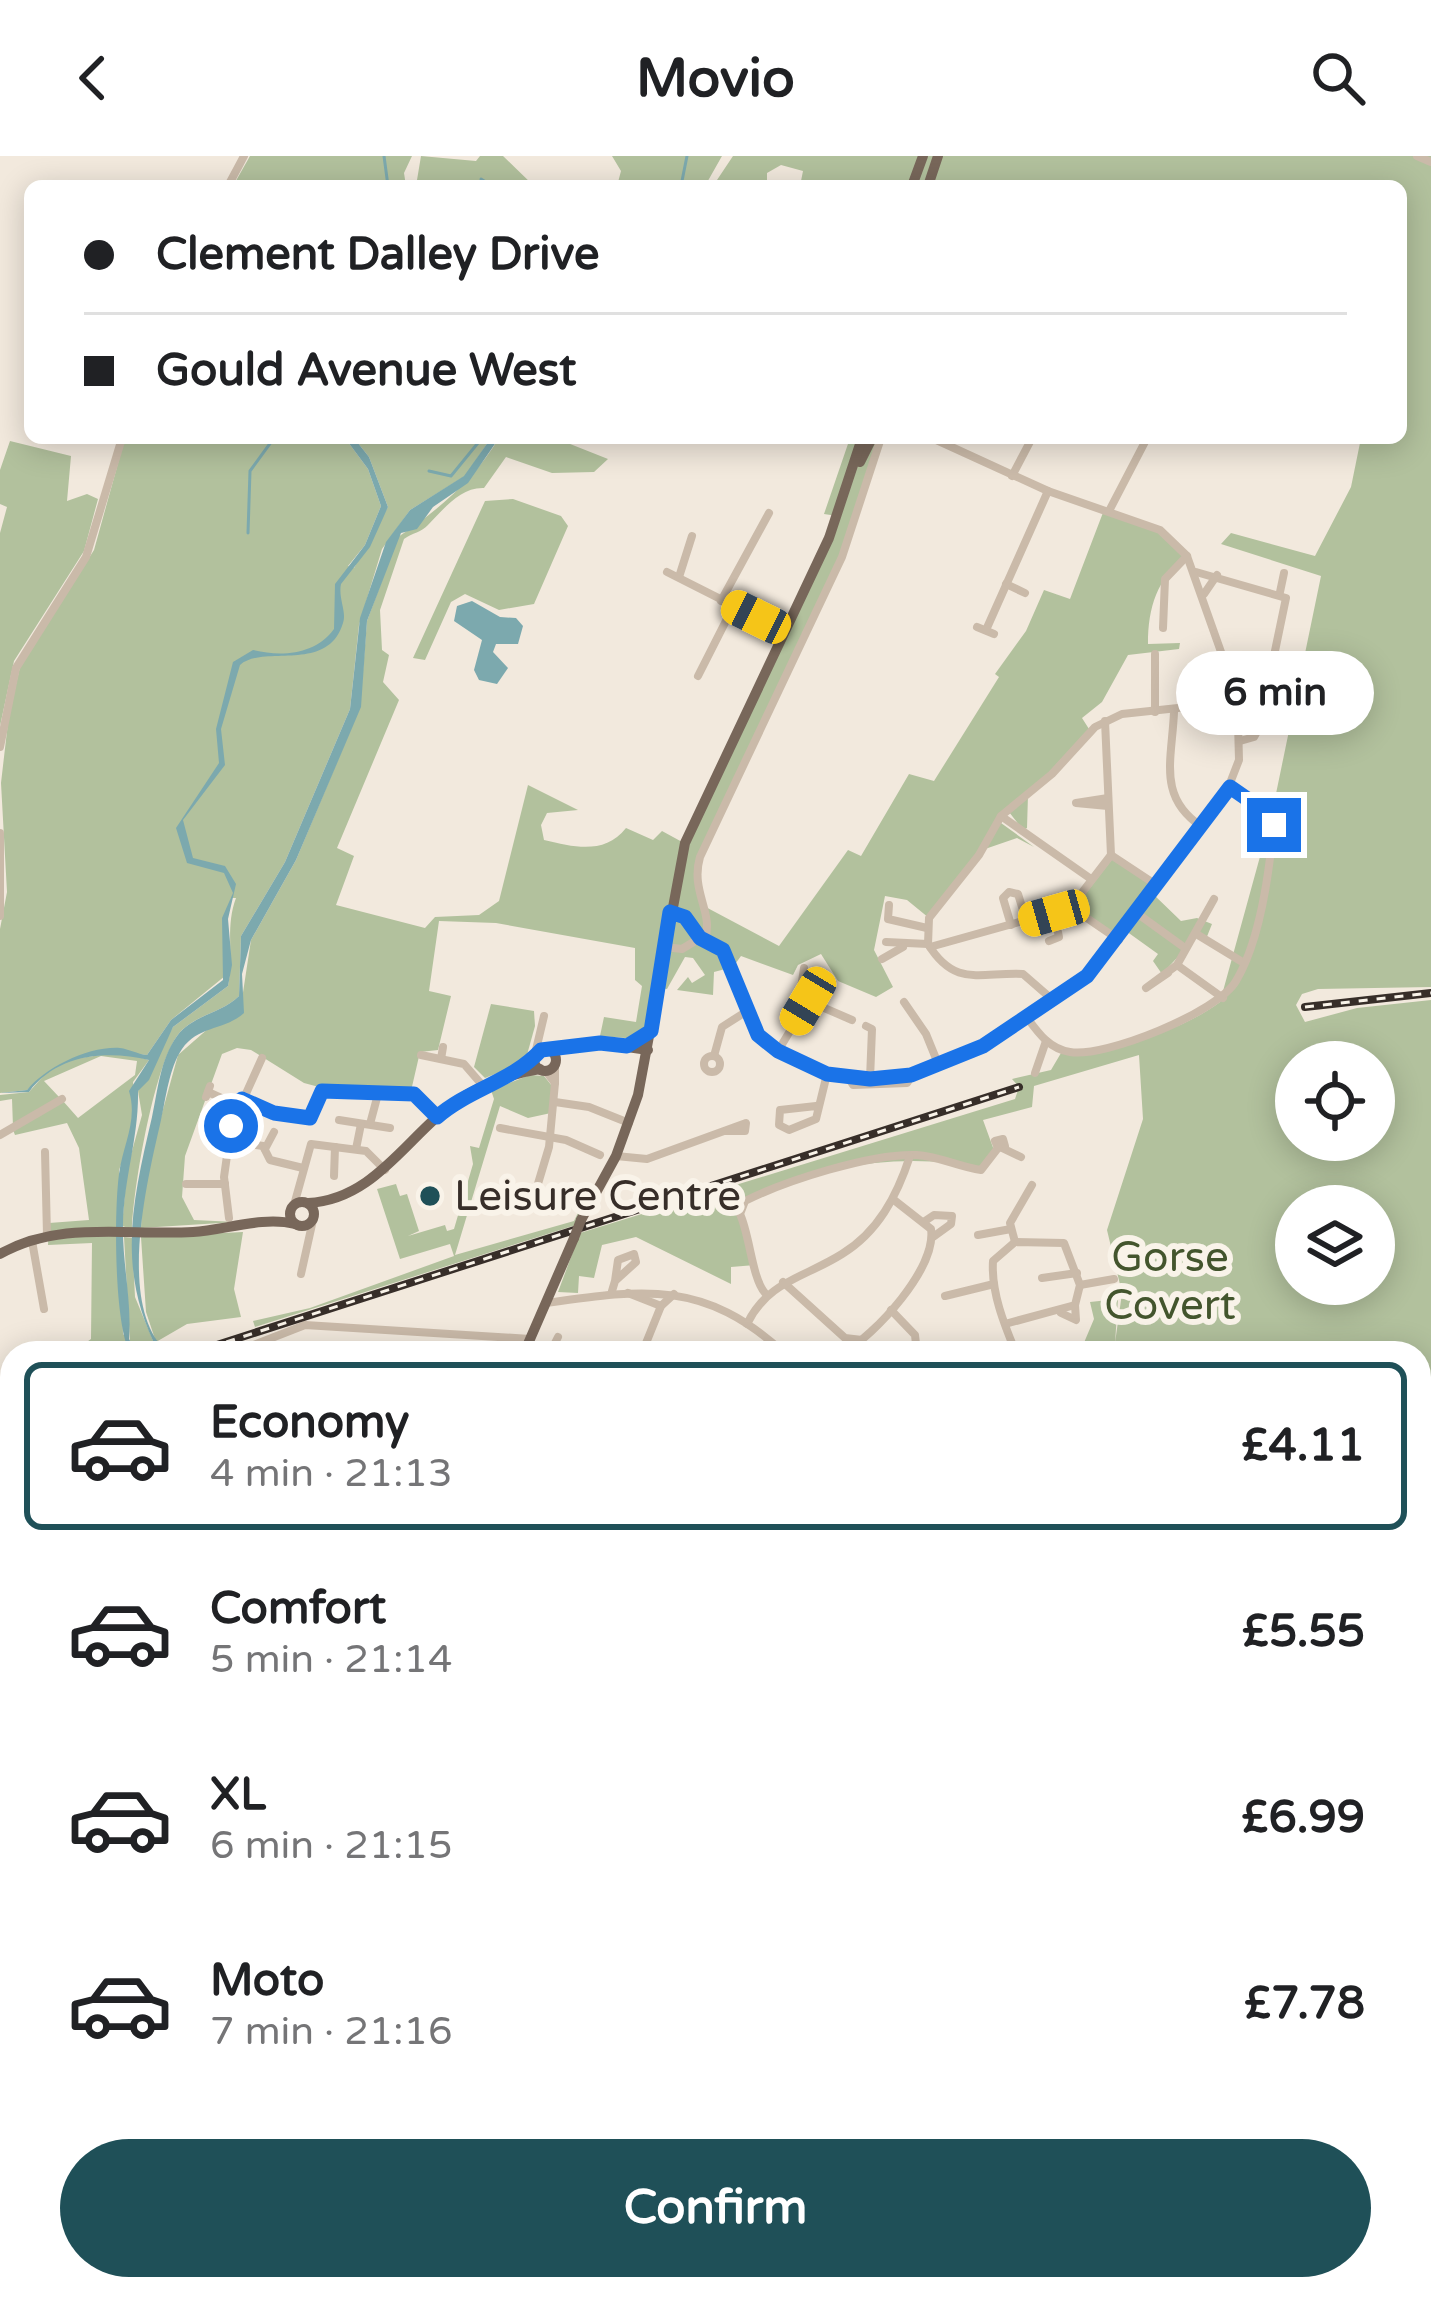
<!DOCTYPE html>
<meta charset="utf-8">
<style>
:root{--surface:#fff;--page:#f6f6f6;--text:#202124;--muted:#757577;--line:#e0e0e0;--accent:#1f5058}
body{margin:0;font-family:"Varela Round",sans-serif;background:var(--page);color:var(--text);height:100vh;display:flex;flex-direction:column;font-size:45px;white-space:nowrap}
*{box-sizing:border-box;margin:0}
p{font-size:39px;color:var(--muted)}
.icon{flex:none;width:66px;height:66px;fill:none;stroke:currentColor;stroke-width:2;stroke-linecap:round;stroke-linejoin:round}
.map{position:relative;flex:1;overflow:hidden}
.panel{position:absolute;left:0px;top:1185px;width:1431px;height:960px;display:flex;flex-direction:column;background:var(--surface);border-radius:36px 36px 0 0;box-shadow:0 6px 30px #0003}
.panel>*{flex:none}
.top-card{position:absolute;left:24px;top:24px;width:1383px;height:264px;border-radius:18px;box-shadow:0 6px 30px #0003;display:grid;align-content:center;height:264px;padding:0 60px;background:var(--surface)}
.buttons{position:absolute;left:1275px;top:885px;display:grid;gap:24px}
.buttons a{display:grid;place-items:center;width:120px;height:120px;border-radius:50%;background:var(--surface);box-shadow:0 6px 30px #0003;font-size:60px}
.end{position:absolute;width:54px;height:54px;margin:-27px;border:15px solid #1a73e8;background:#fff;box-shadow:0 0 0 6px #fff}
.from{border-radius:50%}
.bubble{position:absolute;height:84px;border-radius:42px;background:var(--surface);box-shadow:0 6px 30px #0003;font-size:39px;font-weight:700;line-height:84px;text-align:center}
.car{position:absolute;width:36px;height:72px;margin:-36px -18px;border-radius:15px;box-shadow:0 0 9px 3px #0007;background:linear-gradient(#f5c518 24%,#345 0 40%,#f5c518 0 76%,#345 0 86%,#f5c518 0)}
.top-card b{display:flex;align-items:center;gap:42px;height:114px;font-size:45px}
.top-card b+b{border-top:3px solid var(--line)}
.top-card i{width:30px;height:30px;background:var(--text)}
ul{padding:21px 0 0;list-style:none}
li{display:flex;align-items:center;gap:36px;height:168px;margin:0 24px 18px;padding:0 36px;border:6px solid transparent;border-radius:18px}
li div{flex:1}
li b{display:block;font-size:45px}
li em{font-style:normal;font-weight:700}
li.current{border-color:var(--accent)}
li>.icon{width:108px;height:108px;stroke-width:1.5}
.action{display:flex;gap:24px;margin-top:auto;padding:24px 60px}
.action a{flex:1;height:138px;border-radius:72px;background:var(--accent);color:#fff;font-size:48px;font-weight:700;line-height:138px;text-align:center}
header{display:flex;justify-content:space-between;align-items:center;height:156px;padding:0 60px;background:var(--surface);font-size:54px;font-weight:700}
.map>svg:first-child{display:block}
</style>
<header><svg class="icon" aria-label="back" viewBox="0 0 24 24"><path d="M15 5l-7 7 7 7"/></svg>Movio<svg class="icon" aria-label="search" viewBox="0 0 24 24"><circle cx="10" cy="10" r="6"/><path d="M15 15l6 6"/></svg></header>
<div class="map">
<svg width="1431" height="2145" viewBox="0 0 1431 2145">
<rect width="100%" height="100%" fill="#f2e9dd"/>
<g fill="#b2c19d" fill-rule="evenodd">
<polygon points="250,0 412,0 404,17 406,30 233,30"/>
<polygon points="421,0 476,5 480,0 503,0 534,30 416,30"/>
<polygon points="612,0 722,0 705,30 617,30 621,15"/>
<path d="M 733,0 L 1431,0 L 1431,831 L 1318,833 L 1302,838 L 1296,849 L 1305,866 L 1357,852 L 1431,844 L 1431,1448 L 1419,1440 L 1419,1197 L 1092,1197 L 1083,1189 L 1094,1163 L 1090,1146 L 1118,1143 L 1115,1187 L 1122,1137 L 1107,1074 L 1143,963 L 1139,899 L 1034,930 L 1032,951 L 983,964 L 995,997 L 986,1012 C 904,996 821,1007 745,1045 L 740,1058 L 755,1109 L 731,1111 L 731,1128 L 636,1081 L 602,1089 L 594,1122 L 579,1120 L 578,1137 L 558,1136 L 580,1077 L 1015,943 L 1019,931 L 1012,923 L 1051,914 L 1061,897 C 1111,896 1180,876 1220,846 L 1272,657 L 1321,420 L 1221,388 L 1231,377 L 1315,400 L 1351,331 L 1361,282 L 1401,282 L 1401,30 L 800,30 L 803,15 L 781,9 L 767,17 L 767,30 L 713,30 ZM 1296,906 L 1374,906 L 1374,984 L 1296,984 ZM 1296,1050 L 1374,1050 L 1374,1128 L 1296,1128 Z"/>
<path d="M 125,282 L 345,282 L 368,313 L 381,350 L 365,389 L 348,410 L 354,412 L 388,351 L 369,301 L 354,282 L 491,282 L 465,320 L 410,354 L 382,393 L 359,469 L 350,553 L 285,706 L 241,780 L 239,840 C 223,856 199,858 182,874 C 155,899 133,1034 132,1073 L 122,1070 L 127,1013 L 142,959 L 138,935 L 173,871 L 228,830 C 234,799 225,771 236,742 L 231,742 L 223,776 L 225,820 L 171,864 L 147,899 C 118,896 103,894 73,903 L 121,896 L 149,904 L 133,926 L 136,968 L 119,1014 L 123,1178 L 130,1186 L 124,1081 L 132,1082 L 135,1141 L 154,1187 L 150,1197 L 71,1197 L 91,1183 L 92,1087 L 48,1089 L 49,1067 L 89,1064 L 79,992 L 67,967 L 15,979 L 13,974 L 63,945 L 78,962 L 135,919 L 137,905 L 101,900 L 44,925 L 60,942 L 13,971 L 12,943 L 0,945 L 0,939 L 29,936 L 46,917 L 27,934 L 0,937 L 0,773 L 7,736 L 1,627 L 9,558 L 20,511 L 94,394 Z"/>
<path d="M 499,282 L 555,282 L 608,303 L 594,316 L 552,317 L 506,301 L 484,332 C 460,331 444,353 428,369 C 422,376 412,377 404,383 L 380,454 L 382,494 L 389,499 L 383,526 L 399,544 L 337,692 L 354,700 L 336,749 L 425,772 L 435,761 L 479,759 L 499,745 L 528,629 L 578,654 L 547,657 L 541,669 L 544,684 C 577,692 605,698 626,672 L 653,684 L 662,675 L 684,687 L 837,360 L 824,358 L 850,282 L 881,282 L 851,379 L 697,711 L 700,748 L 779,790 L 848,694 L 861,700 L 909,618 L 934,625 L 999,521 L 995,518 L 1026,475 L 1044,434 L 1070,443 L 1104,354 L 1160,374 L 1187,400 C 1157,422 1148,451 1148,488 L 1180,487 L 1179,493 L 1128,499 L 1102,546 L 1082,562 L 1089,573 L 1028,639 L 1027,672 L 1023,674 L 1009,656 L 1001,667 L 1034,691 L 1017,682 L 985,693 L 929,762 L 907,744 L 885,740 L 874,794 L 893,831 L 876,841 L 838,825 L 821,798 L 798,809 L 793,819 L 741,800 L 733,811 L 714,816 L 713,839 L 677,834 L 688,821 L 692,827 L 705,819 L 693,802 L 685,801 L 667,833 L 658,832 L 655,854 L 638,883 L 600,880 L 604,861 L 636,866 L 642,830 L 635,824 L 635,792 L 496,767 L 439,765 L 429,835 L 451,840 L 438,894 L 420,896 L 411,935 L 319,931 L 304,927 L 251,894 L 237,892 L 222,898 L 185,1000 L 182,1041 L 194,1064 L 236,1066 L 141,1072 L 143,1026 L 178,899 L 242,843 L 251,784 L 296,704 L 360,551 L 367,465 L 398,381 C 436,356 474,324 499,282 Z"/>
<polygon points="10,285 71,300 67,345 87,338 98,343 84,395 14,505 0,570 0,377 7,351 0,348 0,314"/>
<polygon points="513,343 561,360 568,370 534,448 499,454 465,438 451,446 425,504 413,502 485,345"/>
<polygon points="1113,702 1152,730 1118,780 1076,750"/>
<polygon points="1153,738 1181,765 1197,762 1212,768 1206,783 1198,779 1162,818 1153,805 1158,798 1126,775"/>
<polygon points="491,848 534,855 535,870 525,906 485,922 474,911"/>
<polygon points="530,919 544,920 552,930 551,957 528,962 500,950 455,1099 574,1065 591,1030 576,1069 255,1171 253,1165 310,1152 454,1100 450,1088 400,1103 377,1033 396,1028 400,1040 407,1038 419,1075 408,1080 445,1069 447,1075 454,1073 473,1008 470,990 479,992 494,943 491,934"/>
<polygon points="243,1076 234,1133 241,1161 187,1168 156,1186 146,1156 141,1081"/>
<polygon points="0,1319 12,1351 12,1541 0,1542"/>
<polygon points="1419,1543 1431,1548 1431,1792 1419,1794"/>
</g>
<g fill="#7ca9ae">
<path d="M 345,282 L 354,282 L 369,301 L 388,351 L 370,391 L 341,428 C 338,442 347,456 343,467 C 328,518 263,488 240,509 L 221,573 L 225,609 L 183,664 L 193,702 L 225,710 L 236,728 L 228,763 L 232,809 L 228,830 L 173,871 L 149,924 L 138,935 C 139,980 124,1022 123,1068 C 122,1106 132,1145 129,1183 L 137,1197 L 130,1197 C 114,1167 114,1055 119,1018 C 123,988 138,965 129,935 L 149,904 C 106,894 57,898 29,936 L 0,937 L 27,934 C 45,912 88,890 120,892 C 129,893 137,898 147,899 L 171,864 L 223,824 L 222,762 L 233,737 L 224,717 L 187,707 L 176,672 L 219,607 L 216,573 L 233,506 L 253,494 C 281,501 315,499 334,473 L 335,428 L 365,389 L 381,350 L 368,313 Z"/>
<path d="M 491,282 L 499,282 L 468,327 L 433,351 L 417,373 L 401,377 L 367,465 L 361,551 L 296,704 L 251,784 L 242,818 L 244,857 C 224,875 199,869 182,893 C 169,912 166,942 161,964 C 148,1022 115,1151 168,1197 L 159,1197 C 116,1115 132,1047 152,961 C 158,934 160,904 177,880 C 192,859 221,858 239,840 L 241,780 L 285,706 L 350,553 L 360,462 L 386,386 L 410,354 L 464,320 Z"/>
<polygon points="472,445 500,461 516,462 523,470 518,488 496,488 493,496 508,512 497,528 479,524 474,514 482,484 454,465 457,450"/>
</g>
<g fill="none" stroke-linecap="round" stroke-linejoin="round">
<g stroke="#7ca9ae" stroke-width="3">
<polyline points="384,0 388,30"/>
<polyline points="481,23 492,30"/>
<polyline points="386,30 394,29"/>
<polyline points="681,30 687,0"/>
<polyline points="429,315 451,320 482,282"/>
<polyline points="248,377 250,315 274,282"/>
</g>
<polyline stroke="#7ca9ae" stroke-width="8" points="0,1977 12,1978"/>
<g stroke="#cabaa9" stroke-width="8">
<polyline points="1417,0 1431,6"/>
<polyline points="228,30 244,0"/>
<polyline points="1012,320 1032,282"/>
<polyline points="1109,355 1147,282"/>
<polyline points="667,416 784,475"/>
<polyline points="1196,416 1286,442 1259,572 1254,581 1240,585"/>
<polyline points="679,421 692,380"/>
<polyline points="1006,428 1025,437"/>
<polyline points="1280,436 1284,417"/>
<polyline points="1204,438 1217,419"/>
<polyline points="721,445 769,357"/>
<polyline points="977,471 994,478"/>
<polyline points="1163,472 1165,423 1187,400"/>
<polyline points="986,474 1048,335"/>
<polyline points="1155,498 1155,556"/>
<polyline points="698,520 733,451"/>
<path d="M 1174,556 C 1172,604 1157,641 1202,671"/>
<polyline points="1105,565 1111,699"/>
<polyline points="0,591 16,512 86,401 122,282"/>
<polyline points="1108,642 1076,647 1108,650"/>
<polyline points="1001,660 1091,723"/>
<polyline points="0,677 0,760"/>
<polyline points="889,749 888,763 927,772"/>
<polyline points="672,756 723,794 758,879 778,895 827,918 870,923 911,919 983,890 1087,820 1225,640 1239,604 1238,567 1226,510 1187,400 1160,374 1048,335 932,282"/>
<polyline points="1138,758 1185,792"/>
<polyline points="1011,769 1003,742 1009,736 1018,738 1026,764"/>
<polyline points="1198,779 1244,807"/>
<path d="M 705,783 C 714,757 690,735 700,701 L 842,401 L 881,282"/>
<polyline points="1119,784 1075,754 1074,747 1111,699 1158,730"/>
<polyline points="1049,785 1059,781 1054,757"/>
<polyline points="886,786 928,788"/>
<polyline points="665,791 682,793 700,782"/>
<polyline points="930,791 1073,751"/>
<polyline points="882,803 903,791"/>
<polyline points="1177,809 1223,842"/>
<polyline points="804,812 801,832 808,845 852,864"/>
<polyline points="1168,817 1146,832 1177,809 1214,743"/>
<path d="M 1054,845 L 1023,818 C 980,816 955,832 928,788 L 929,762 L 979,699 L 1001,660 L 1052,618 L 1095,571 L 1122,558 L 1234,546"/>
<polyline points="904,846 926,878 939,910"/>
<path d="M 1028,863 C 1039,878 1050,893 1070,896 C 1105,902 1218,856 1236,825 C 1261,783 1270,712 1274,663 L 1230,631"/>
<polyline points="866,870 872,873 870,923"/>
<polyline points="778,895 808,845"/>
<polyline points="535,898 544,860"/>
<polyline points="421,899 464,908 483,930"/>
<polyline points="714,900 722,871 747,855"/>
<circle cx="712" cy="908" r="8"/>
<polyline points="441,903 443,891"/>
<polyline points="545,914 555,927 555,908"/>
<polyline points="1035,917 1046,885"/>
<polyline points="848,921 853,929 907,927 911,921"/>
<polyline points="208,936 239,950"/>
<polyline points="206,941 210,930"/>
<polyline points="242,943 274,957 310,962 322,935 411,937 437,961"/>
<polyline points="555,946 589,951 629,967"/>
<polyline points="816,950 780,954 779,969 789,974 816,963 827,918"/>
<polyline points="339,964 390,972"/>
<polyline points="370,968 378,938"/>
<polyline points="500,972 566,984 600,999"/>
<polyline points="0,979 62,943"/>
<polygon points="1003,983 1005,990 998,992 995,985"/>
<polyline points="230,985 263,990 270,1004 303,1012"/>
<polyline points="1002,992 1021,1001"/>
<polyline points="265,993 274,976"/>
<polyline points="356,993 361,968"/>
<polyline points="45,996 47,1079"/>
<polyline points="616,1000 647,1003 746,967 745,975 727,975"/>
<polyline points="334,1020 335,991"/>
<polyline points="186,1028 225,1028"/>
<polyline points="294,1049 311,988 366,995 385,1014"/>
<polyline points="531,1051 549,991 555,927"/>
<polyline points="229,1062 224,1021 231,971 262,902"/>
<polyline points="925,1065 934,1059 952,1060 951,1068 933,1081"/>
<polyline points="978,1079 1011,1073"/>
<polyline points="32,1085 44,1153"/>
<polyline points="1015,1086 1010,1067 1032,1029"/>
<polyline points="301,1118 313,1064"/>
<polyline points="1042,1122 1077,1117"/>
<polyline points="783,1126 845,1182 862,1184"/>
<polyline points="1080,1129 1114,1123"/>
<polyline points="612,1135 615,1125 636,1106 634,1098 618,1104 615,1125"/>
<polyline points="628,1137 661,1150"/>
<path d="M 765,1137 C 752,1122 750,1080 740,1058 L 745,1045 C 785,1025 871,997 917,999 C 938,1000 959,1011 981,1014 L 998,992"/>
<polyline points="945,1140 994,1128"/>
<path d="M 547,1147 C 644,1133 705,1124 784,1197"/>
<polyline points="891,1154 915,1179 917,1197"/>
<polyline points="1061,1157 1076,1164 1075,1149"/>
<path d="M 747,1168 C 768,1125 804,1122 842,1098 C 878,1076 897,1040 910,1000"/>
<path d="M 1005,1168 L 1075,1149 L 1080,1129 L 1064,1087 L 1015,1086 L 993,1105 C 991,1136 1004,1168 1016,1197"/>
<polyline points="251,1190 305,1169 530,1183"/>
<polyline points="550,1197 558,1181"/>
<polyline points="642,1197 661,1150 674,1138"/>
<polyline points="703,1197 707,1197"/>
<path d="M 843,1197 C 875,1179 937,1112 931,1073 L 894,1044"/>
<polyline points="990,1197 1013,1191"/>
<polyline points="1419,1444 1421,1442"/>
<polyline points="0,1575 12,1573"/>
<polyline points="0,1622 12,1614 10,1606"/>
<polyline points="0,1792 12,1781"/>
<polyline points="0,1919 12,1897"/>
<polyline points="0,1960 12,1966"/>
<polyline points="0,2093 12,2108"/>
<polyline points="30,2133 33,2145"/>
<polyline points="48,2133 51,2133"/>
<polyline points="164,2133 171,2145"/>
<polyline points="224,2133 232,2145"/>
<polyline points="297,2133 305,2145"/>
<polyline points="355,2133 363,2145"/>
<polyline points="427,2133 435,2145"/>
<polyline points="496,2133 501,2145"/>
<polyline points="1140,2133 1144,2145"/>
<polyline points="1266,2133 1267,2145"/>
<polyline points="1329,2133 1359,2145"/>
<polyline points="878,2135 884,2137"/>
<polyline points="657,2142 703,2133"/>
<polyline points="10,2145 23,2133"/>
<polyline points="1225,2145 1228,2133"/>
<polyline points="1308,2145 1312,2133"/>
</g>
<g stroke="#78675a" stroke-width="10">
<polyline points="912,30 923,0"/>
<polyline points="928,30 938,0"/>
<polyline points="860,306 872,282"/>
<polyline points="548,893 600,887 648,894"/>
<circle cx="545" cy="904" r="11"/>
<circle cx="302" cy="1058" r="12"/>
<path d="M 308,1047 C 370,1044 403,988 445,954 C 471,932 507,918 540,913"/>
<polyline points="581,1064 616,1000 638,939 685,687 829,382 862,282"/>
<path d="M 0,1098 C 60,1064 127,1080 193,1076 C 225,1074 263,1060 295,1068"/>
<polyline points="524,1197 574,1082"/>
<polyline points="654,2133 658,2145"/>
</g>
<g stroke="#584940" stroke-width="12">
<polyline points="0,1243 12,1272"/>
<polyline points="0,1675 12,1678"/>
<polyline points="1419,1797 1431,1795"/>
<polyline points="601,2145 614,2133"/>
</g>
<defs>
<g id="rail">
<polyline points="1305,851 1431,837"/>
<polyline points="192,1197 1019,931"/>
<polyline points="0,1260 12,1256"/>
</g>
</defs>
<use href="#rail" stroke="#372e29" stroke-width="8"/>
<use href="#rail" stroke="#f9f3e9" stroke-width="3" stroke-dasharray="9" stroke-linecap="butt"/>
<polyline stroke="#78675a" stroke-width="10" points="574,1082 581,1064"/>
</g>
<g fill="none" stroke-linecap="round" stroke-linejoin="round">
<path stroke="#1a73e8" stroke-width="15" d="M 231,970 L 242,943 L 274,957 L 310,962 L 322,935 L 414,938 L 437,961 C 469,933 513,925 541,894 L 600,887 L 627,890 L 651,875 L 670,756 L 685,761 L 700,782 L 723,794 L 758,879 L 778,895 L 827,918 L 870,923 L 911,919 L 983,890 L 1087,820 L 1230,631 L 1272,660 L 1274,669"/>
</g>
<circle fill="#1f5058" stroke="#f9f3e9" stroke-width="4.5" cx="430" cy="1040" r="12"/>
<g text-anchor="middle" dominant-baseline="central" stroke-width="12" stroke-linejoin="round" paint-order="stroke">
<g font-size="42" fill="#372e29" stroke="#f9f3e9" text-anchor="start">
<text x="454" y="1040">Leisure Centre</text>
</g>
<g font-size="42" fill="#43552d" stroke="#f9f3e9">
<text x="1170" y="1101">Gorse<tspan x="1170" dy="48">Covert</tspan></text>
</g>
</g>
</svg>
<div class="buttons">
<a><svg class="icon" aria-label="locate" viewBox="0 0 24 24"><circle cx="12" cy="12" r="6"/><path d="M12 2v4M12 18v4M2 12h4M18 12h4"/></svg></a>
<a><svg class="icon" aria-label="layers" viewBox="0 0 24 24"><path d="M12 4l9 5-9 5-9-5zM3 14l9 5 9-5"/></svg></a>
</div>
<i class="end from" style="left:231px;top:970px"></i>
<i class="end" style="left:1274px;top:669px"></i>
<div class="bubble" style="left:1176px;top:495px;width:198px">6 min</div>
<i class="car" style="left:756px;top:461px;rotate:296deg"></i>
<i class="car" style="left:1054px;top:757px;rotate:254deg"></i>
<i class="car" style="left:808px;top:845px;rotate:211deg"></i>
<div class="top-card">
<b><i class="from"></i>Clement Dalley Drive</b>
<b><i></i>Gould Avenue West</b>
</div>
<section class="panel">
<ul>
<li class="current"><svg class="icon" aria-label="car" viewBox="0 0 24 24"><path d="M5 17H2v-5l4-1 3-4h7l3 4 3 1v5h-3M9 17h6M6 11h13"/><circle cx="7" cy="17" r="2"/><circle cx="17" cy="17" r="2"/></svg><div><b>Economy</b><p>4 min · 21:13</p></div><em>£4.11</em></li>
<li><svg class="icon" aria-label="car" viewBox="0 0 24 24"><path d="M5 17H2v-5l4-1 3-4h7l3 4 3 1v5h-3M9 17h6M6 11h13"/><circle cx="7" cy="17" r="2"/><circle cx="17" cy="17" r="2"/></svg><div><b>Comfort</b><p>5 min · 21:14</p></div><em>£5.55</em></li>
<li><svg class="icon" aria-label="car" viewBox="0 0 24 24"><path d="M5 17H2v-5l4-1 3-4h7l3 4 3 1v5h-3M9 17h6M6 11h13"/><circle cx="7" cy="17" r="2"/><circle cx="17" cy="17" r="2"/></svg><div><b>XL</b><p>6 min · 21:15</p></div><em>£6.99</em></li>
<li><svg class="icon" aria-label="car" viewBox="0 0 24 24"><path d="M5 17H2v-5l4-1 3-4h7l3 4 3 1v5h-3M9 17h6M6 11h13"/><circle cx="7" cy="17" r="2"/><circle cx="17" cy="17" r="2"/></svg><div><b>Moto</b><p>7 min · 21:16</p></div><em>£7.78</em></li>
</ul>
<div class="action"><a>Confirm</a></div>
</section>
</div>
